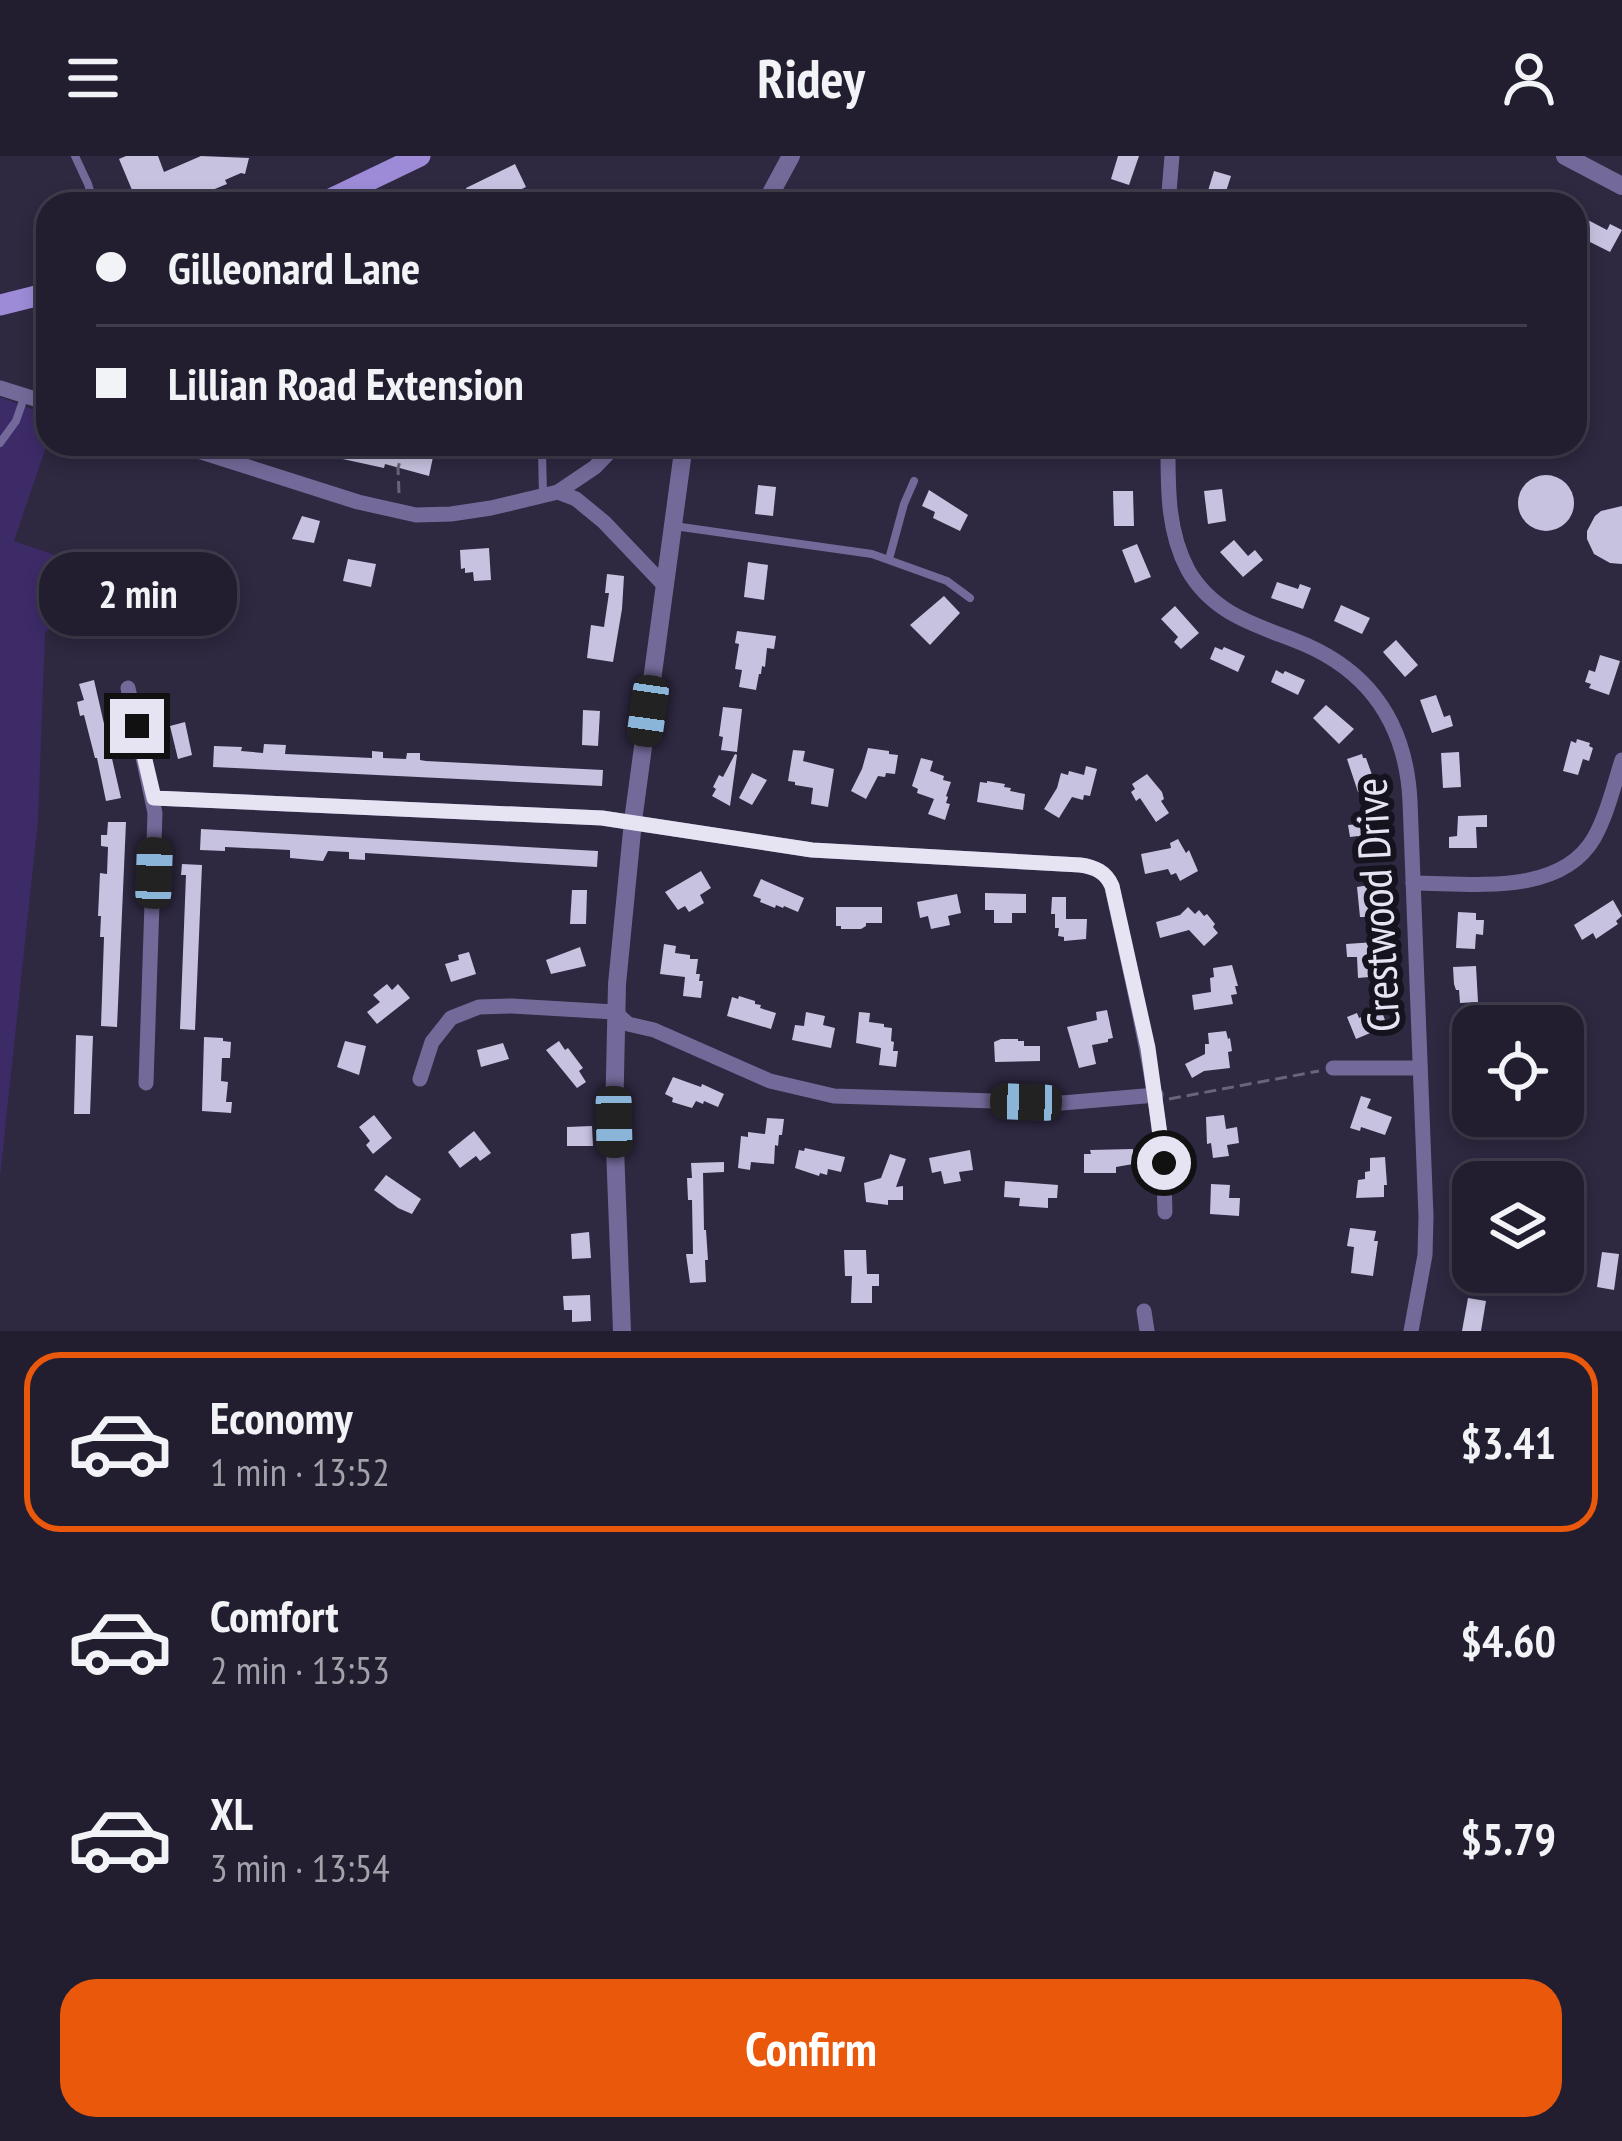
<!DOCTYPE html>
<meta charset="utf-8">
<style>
:root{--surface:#221e30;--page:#2e2b3c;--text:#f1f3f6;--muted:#a2a2ab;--line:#3f3c4c;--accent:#ea580c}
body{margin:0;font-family:"PT Sans Narrow",sans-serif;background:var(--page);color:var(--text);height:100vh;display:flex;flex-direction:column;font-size:45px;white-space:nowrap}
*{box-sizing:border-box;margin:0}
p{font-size:39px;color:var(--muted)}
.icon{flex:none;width:66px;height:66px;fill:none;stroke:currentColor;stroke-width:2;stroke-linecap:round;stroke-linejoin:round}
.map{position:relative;height:1175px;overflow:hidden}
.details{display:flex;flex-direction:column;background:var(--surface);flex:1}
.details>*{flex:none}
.top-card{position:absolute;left:36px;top:36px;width:1551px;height:264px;border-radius:36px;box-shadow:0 6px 18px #0003,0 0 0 3px var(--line);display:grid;align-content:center;height:264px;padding:0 60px;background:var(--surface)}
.controls{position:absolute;left:1452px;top:849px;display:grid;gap:24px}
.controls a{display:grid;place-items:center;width:132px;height:132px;border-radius:24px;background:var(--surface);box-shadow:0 6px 18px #0003,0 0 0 3px var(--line);font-size:60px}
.end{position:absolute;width:54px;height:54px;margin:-27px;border:15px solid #e6e3f3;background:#111;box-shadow:0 0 0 6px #111}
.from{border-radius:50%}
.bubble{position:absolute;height:84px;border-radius:36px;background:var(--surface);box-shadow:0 6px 18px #0003,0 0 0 3px var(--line);font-size:39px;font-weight:800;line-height:84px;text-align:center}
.car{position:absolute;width:36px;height:72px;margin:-36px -18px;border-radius:15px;box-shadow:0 0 9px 3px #0007;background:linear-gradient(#222 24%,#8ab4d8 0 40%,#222 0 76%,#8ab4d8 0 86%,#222 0)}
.top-card b{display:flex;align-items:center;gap:42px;height:114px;font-size:45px}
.top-card b+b{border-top:3px solid var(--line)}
.top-card i{width:30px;height:30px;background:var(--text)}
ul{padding:21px 0 0;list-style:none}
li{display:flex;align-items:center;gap:36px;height:180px;margin:0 24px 18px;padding:0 36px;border:6px solid transparent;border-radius:36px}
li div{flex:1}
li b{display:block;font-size:45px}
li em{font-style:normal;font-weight:800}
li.current{border-color:var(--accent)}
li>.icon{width:108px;height:108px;stroke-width:1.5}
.action{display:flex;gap:24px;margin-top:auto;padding:24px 60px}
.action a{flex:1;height:138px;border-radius:36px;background:var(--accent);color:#fff;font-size:48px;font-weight:800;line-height:138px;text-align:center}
header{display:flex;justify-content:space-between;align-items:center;height:156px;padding:0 60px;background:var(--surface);font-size:54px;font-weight:800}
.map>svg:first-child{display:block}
</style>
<header><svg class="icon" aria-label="menu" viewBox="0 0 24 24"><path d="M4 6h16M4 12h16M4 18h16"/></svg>Ridey<svg class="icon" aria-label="person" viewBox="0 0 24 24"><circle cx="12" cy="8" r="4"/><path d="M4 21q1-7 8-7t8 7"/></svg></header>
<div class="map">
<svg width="1622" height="1175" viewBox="0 0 1622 1175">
<rect width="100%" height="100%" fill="#2e2840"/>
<polygon fill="#3d2b68" points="0,241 48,259 48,285 14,385 72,405 50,472 45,477 38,664 0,1021"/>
<g fill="#c7c2e0">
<polygon points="126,0 158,0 164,16 201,0 249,2 245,18 241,17 225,24 227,28 183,46 182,42 167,48 102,48 132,34 119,3"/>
<polygon points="1118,0 1139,0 1129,29 1111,23"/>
<polygon points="515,8 526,31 494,46 492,42 484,46 481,39 471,44 466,32"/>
<polygon points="1214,15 1231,20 1222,48 1204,48"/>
<polygon points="1586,63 1607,74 1610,68 1622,74 1610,96 1578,80"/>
<polygon points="318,288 395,288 429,295 428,300 433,301 429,320 385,308 384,312 315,297"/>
<circle cx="1546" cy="347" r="28"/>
<polygon points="758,329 776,331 773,360 755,358"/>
<polygon points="1222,333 1226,365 1208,368 1204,335"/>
<polygon points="929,334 968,359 960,375 933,362 935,356 922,350"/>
<polygon points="1113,335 1133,335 1134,370 1114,370"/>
<polygon points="1622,350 1622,408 1610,407 1594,398 1587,383 1587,375 1595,360 1601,355"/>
<polygon points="302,360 320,365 314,387 292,383"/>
<polygon points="1234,384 1248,400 1255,394 1263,404 1243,421 1220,396"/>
<polygon points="1137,388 1151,421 1135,427 1122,394"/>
<polygon points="489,392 491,424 474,425 473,416 465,417 465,412 461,413 460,394"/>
<polygon points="348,403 376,408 371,431 343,425"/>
<polygon points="748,406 768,409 764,444 744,441"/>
<polygon points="607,418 624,420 622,453 613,506 587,502 591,469 604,471 609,437 605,437"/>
<polygon points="1277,426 1298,433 1300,428 1311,432 1303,453 1271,442"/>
<polygon points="944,440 960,457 930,489 910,469"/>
<polygon points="1341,449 1370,462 1362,478 1334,465"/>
<polygon points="1175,450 1199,477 1181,493 1174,486 1178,481 1161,463"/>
<polygon points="737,475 776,480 774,493 767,492 765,511 762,510 761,518 759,518 756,534 739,531 742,514 735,513 739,488 735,487"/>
<polygon points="1396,484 1418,509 1405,521 1383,496"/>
<polygon points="1215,491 1222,494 1224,491 1245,500 1238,516 1210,503"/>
<polygon points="1600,499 1620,505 1609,539 1589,532 1591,528 1585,526 1589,514 1595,516"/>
<polygon points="1276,514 1283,518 1285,515 1305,524 1298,539 1271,526"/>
<polygon points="94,524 121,642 106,645 97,602 95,602 84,559 80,560 77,546 84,544 79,528"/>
<polygon points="1436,539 1444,561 1450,559 1453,570 1432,577 1420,544"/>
<polygon points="1326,549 1354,573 1339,588 1313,562"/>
<polygon points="723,551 742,553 737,596 721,594 723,581 719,580"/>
<polygon points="583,554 600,555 598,590 582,589"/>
<polygon points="185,566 192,599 178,603 170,570"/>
<polygon points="1577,583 1590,587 1589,590 1593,592 1589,605 1583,603 1578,619 1563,615 1571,585 1576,587"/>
<polygon points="264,588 286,589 285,598 372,602 372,595 383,596 383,602 406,603 407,597 420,597 420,604 426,605 603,614 602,630 213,611 214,590 242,591 241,595 263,597"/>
<polygon points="868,592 889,595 889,598 898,599 895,618 886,617 885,621 878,620 866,643 851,635 862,613"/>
<polygon points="793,594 805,595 803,605 834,613 828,651 811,648 813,632 795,629 795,626 788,625"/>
<polygon points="1459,596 1461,631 1443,632 1441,597"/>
<polygon points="735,598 737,599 730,650 712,640 716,633 713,631 719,619 723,621"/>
<polygon points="1362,598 1363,602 1366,602 1376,630 1358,636 1347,603"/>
<polygon points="921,602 933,605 930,615 944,620 943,624 951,626 946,640 948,641 946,647 950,648 945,664 928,658 934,643 917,637 918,633 912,630"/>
<polygon points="1086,610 1097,613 1090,640 1084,639 1083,644 1072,641 1059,662 1044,653 1057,632 1061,617 1068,619 1069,615 1084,619"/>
<polygon points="752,617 767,624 752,649 739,642"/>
<polygon points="1147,618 1162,636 1164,643 1161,645 1169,657 1156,666 1140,642 1136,645 1131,636 1135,633 1132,628"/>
<polygon points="987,625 1005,628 1004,631 1011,632 1010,635 1025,638 1023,654 977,646 980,626 987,627"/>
<polygon points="1487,659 1487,671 1476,671 1477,692 1449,692 1449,681 1457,680 1458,660"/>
<polygon points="1377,660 1381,695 1360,697 1358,680 1350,681 1348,669 1359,668 1358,662"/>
<polygon points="108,666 126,666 117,871 101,870 104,781 100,781 101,760 98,760 100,717 107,718 108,691 101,690 101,679 107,679"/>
<polygon points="201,673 598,695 597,711 365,697 365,704 349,703 349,696 328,695 323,705 290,702 290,694 225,691 225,695 200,694"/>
<polygon points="1178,683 1186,697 1189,694 1198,715 1180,725 1176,717 1171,719 1168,713 1145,718 1141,698 1171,692 1170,687"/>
<polygon points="182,708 202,709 195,874 180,873 186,719 181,719"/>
<polygon points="701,715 711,732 700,739 704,747 689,756 685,750 678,754 665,736"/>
<polygon points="761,723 804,742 798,756 784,750 783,752 776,749 775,752 760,746 761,743 753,740"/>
<polygon points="1375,728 1377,739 1380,738 1383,763 1367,766 1366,761 1360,761 1357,731"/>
<polygon points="572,734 587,734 586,768 570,768"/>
<polygon points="985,737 1026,738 1026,757 1012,757 1012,767 994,767 994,754 985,754"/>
<polygon points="957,738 961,757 948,760 950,769 931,773 928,760 920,762 917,746"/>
<polygon points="1052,741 1066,741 1066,763 1087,763 1086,783 1064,785 1064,781 1058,780 1059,772 1055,772 1055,758 1051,758"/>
<polygon points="1613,744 1622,760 1616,765 1618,768 1596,783 1593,777 1582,784 1574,769"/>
<polygon points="836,751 882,751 882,767 866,767 866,770 861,773 841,773 841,770 836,770"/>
<polygon points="1188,751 1195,758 1199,754 1204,760 1207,758 1215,768 1213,771 1218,777 1204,790 1189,774 1160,782 1156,766 1180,759"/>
<polygon points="1458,756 1476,757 1476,764 1484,764 1483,779 1476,778 1475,793 1456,792"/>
<polygon points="1375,786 1375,798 1380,798 1381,820 1358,822 1357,801 1347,801 1346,788"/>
<polygon points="664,788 676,790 675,797 690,799 690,803 698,803 696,818 700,818 699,825 703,825 701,842 683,840 685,821 660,818"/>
<polygon points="580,791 586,810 551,818 546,804"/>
<polygon points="469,796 476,818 451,826 445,808 459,804 458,799"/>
<polygon points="1232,809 1238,830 1235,830 1237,838 1231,839 1233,848 1194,854 1192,839 1211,836 1210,822 1214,821 1213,812"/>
<polygon points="1476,810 1478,846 1460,847 1459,834 1456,834 1454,828 1453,811"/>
<polygon points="387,828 392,834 398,828 410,842 377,868 367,856 380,846 373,839"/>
<polygon points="739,840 755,845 755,848 761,849 760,852 776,857 771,873 727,860 732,841 738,843"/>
<polygon points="1381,853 1387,870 1356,883 1347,861 1357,857 1359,862"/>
<polygon points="1107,854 1113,882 1108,883 1108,886 1092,889 1096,908 1079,912 1067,871 1097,864 1096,856"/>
<polygon points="806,856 825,860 823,869 835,872 831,892 792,884 795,869 804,870"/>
<polygon points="859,856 870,857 869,866 884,868 884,871 892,872 891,885 894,886 893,895 898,895 896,911 879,909 881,892 856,887"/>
<polygon points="1457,873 1473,873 1473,911 1458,912"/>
<polygon points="1226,875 1228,883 1230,882 1232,895 1228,896 1230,912 1204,915 1192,922 1185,908 1205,898 1205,888 1209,888 1208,877"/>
<polygon points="76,879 93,880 90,958 74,958"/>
<polygon points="204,881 223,882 223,885 231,886 230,902 222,902 221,925 228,926 226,946 232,946 231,957 202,955"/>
<polygon points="1001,883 1018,883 1018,885 1024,885 1024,890 1040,890 1040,905 995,906 994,886"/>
<polygon points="345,885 366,890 359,919 337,911"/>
<polygon points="559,885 565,894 568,892 583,912 579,915 586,926 577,932 546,894"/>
<polygon points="503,887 509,903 481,911 477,894"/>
<polygon points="673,921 701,931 702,928 724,938 718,951 704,945 703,948 696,945 692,952 672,946 673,942 665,938"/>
<polygon points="1361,940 1371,943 1367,952 1392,961 1385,979 1361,971 1360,975 1350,972"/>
<polygon points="374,959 392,982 373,998 366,989 370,985 359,971"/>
<polygon points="1224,959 1226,973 1237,971 1239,987 1227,989 1229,1000 1213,1002 1211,987 1207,988 1206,961"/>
<polygon points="767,962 784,963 782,979 779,979 778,990 775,989 774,1008 751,1006 750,1014 738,1012 741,980 748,981 748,976 765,978"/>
<polygon points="592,970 593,990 567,990 567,971"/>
<polygon points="474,975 491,997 480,1005 476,1000 460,1012 448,996"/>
<polygon points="805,992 845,1001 841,1016 828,1013 827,1019 820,1017 819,1020 795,1012 799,994 804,995"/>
<polygon points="1133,993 1133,1008 1116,1011 1116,1017 1084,1017 1084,998 1091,998 1090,994"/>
<polygon points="970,994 973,1014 959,1016 961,1025 944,1028 941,1015 932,1017 929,1002"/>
<polygon points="890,998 906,1003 896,1031 903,1030 903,1044 888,1044 888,1049 866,1046 864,1027 881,1022"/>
<polygon points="1385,1001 1387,1029 1384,1029 1384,1041 1356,1042 1358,1024 1365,1023 1365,1016 1370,1015 1370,1002"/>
<polygon points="724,1006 724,1016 703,1017 704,1074 706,1074 708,1104 705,1104 706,1126 690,1127 686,1098 693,1098 692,1044 688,1044 687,1022 692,1022 691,1007"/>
<polygon points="386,1019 421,1043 412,1058 398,1052 374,1034"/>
<polygon points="1005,1025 1058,1029 1057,1042 1048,1042 1048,1052 1019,1050 1020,1042 1004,1041"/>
<polygon points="1211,1028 1230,1029 1229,1042 1240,1042 1239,1060 1210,1058"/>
<polygon points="1350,1072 1376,1075 1374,1085 1378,1085 1373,1120 1351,1117 1354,1091 1347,1090"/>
<polygon points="589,1076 591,1102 572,1103 571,1078"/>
<polygon points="844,1094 866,1094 867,1118 879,1118 879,1130 872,1130 872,1147 851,1147 852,1120 845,1120"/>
<polygon points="1602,1096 1619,1098 1614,1134 1597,1131"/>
<polygon points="590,1139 591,1165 572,1166 572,1154 564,1154 563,1140"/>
<polygon points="1468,1142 1486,1145 1481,1175 1462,1175"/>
</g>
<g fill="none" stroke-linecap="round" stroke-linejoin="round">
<g stroke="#696479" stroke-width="3" stroke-dasharray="12 6" stroke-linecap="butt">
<polyline points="399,337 398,312 405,288"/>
<polyline points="1169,943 1319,915"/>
</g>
<g stroke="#746a9a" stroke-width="8">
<polyline points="75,0 88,28 94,48"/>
<polyline points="366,28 374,48"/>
<polyline points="0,287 16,265 24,242"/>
<polyline points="542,296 543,339"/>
<polyline points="674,370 872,398 947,425 970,442"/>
<polyline points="889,403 904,348 914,325"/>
</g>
<g stroke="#746a9a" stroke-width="15">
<polyline points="1168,48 1172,0"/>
<polyline points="0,232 48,247"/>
<polyline points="176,288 358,346 416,359 451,358 491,352 558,336 576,343 604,366 665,430"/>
<path d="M 1168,288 C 1168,331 1167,375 1188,414 C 1212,456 1252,468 1294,484 C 1368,512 1406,566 1410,645 L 1426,1061 L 1425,1099 L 1411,1175"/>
<polyline points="558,336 595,311 617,288"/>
<polyline points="128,532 155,657 146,927"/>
<path d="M 154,642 L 602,662 L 812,694 L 1080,709 C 1095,711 1106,716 1112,731 C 1135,839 1163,945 1165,1056"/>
<path d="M 1413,727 C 1470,727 1560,741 1594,682 C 1607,659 1614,629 1622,604"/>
<polyline points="1333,912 1420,912"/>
<polyline points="420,923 432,886 451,862 479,851 512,850 615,856 628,868 654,874 770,925 834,940 1062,947 1156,939"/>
<polyline points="1144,1155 1147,1175"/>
</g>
<g stroke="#746a9a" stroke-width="18">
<polyline points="1565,0 1622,30"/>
<polyline points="765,48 791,0"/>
<polyline points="622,1175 614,966 617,828 633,665 684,288"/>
</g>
<g stroke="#9d8bd8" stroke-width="21">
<polyline points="320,48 420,0"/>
<polyline points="0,149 48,137"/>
</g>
</g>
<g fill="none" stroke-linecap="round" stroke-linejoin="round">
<path stroke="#e6e3f3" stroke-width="15" d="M 137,570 L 154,642 L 602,662 L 812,694 L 1080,709 C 1095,711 1106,716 1112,730 L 1148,892 L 1164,1007"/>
</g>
<g text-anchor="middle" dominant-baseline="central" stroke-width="12" stroke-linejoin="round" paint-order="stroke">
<g font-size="45" fill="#e6e3f3" stroke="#15131e">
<text transform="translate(1376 749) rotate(-93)">Crestwood Drive</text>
</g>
</g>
</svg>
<div class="controls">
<a><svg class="icon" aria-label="locate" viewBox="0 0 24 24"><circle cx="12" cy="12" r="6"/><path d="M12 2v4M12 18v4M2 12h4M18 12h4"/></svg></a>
<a><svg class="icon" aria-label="layers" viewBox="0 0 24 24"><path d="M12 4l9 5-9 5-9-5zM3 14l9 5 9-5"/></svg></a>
</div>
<i class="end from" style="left:1164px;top:1007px"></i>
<i class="end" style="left:137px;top:570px"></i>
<div class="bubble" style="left:39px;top:396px;width:198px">2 min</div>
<i class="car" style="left:648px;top:555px;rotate:188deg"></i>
<i class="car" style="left:154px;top:717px;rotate:2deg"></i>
<i class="car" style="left:1026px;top:946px;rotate:272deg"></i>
<i class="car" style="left:614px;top:966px;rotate:179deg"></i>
<div class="top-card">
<b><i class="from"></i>Gilleonard Lane</b>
<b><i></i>Lillian Road Extension</b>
</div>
</div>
<section class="details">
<ul>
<li class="current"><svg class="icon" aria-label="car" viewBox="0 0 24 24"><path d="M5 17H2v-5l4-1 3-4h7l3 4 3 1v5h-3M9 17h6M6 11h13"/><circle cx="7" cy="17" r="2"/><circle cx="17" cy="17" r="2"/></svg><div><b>Economy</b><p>1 min · 13:52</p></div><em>$3.41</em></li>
<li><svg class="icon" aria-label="car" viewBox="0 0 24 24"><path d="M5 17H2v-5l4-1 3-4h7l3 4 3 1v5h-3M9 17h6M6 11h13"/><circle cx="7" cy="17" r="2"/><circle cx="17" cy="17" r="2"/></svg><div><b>Comfort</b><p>2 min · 13:53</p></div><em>$4.60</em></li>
<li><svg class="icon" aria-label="car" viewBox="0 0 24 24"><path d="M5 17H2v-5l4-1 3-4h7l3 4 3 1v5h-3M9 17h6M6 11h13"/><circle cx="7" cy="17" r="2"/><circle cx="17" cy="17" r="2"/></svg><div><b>XL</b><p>3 min · 13:54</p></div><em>$5.79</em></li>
</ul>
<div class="action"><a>Confirm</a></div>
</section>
